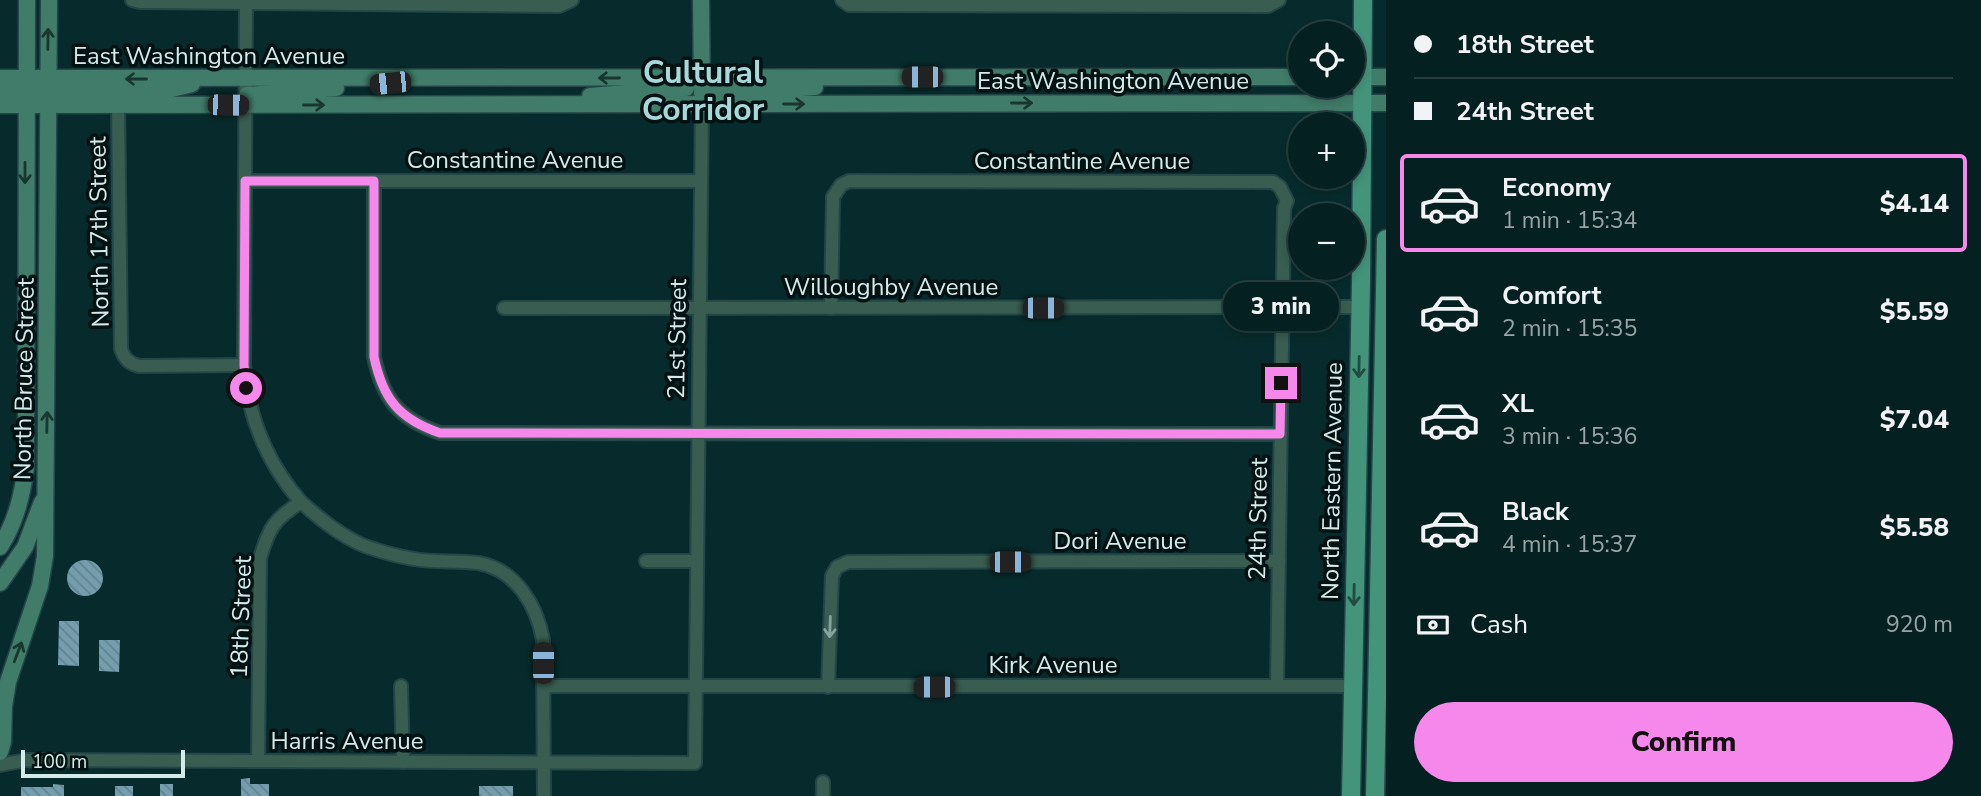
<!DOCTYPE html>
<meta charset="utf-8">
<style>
:root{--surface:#052021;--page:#132d2e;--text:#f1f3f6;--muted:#97a3a5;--line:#263e3f;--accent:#f788eb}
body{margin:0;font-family:"Nunito Sans",sans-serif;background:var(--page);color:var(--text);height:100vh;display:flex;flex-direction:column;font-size:26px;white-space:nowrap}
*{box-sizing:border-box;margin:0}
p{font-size:23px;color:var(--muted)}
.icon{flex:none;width:38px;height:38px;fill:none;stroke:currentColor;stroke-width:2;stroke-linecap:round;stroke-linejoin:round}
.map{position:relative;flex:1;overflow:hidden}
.sheet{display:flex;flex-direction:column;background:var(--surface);width:595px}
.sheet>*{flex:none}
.guide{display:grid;align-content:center;height:154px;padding:0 28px;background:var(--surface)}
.fabs{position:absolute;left:1288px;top:21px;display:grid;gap:14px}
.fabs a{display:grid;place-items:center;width:77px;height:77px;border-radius:50%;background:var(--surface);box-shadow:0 4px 10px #0003,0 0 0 2px var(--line);font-size:35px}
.scale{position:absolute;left:21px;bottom:18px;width:164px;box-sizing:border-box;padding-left:7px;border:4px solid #d3ebeb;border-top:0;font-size:19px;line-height:24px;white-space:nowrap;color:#d3ebeb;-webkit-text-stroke:5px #021212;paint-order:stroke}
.end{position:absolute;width:32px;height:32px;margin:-16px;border:9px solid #f788eb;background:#111;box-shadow:0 0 0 4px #111}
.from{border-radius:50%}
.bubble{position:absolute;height:49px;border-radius:24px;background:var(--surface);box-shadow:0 4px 10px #0003,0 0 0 2px var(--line);font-size:23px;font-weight:800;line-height:49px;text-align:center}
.car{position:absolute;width:21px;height:42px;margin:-21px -10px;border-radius:9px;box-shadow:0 0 5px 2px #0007;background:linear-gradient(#222 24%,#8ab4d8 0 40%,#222 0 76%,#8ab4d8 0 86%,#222 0)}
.guide b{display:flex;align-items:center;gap:24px;height:66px;font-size:26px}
.guide b+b{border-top:2px solid var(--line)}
.guide i{width:18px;height:18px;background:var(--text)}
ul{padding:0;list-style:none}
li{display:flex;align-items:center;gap:21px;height:98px;margin:0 14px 10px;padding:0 14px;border:4px solid transparent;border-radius:7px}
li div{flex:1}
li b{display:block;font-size:26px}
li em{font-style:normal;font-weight:800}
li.on{border-color:var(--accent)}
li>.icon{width:63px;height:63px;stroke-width:1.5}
.pay{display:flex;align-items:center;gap:18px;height:77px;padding:0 28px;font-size:26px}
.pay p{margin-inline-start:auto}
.action{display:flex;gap:14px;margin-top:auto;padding:14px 28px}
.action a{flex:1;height:80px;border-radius:42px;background:var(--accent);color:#111;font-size:28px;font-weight:800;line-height:80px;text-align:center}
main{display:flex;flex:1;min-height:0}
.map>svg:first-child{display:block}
</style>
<main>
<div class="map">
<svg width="1386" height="796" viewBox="0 0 1386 796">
<defs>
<pattern id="building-back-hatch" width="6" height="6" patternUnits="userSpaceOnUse" patternTransform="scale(1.75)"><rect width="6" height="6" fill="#749dad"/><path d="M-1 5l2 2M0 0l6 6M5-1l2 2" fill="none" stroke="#64838e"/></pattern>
</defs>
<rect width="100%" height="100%" fill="#072b2c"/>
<g fill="url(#building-back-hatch)">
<circle cx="85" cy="578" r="18"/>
<polygon points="59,621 79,621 79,666 58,665"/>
<polygon points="99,640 120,640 119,672 99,671"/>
<polygon points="250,778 250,784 269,784 269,796 241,796 241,779"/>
<polygon points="53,784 64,785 64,796 21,796 21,787 53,787"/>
<rect x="160" y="784" width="13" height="12"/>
<rect x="115" y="786" width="18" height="10"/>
<rect x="479" y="786" width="34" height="10"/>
</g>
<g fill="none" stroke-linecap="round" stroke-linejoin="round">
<defs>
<g id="street">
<polyline points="132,0 140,2 559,6 572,0"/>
<path d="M 246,0 L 244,365 C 248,417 267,463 301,502 C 274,519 269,528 260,558 L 258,761"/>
<polyline points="842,0 849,5 1268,6 1279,0"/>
<path d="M 118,104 L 121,349 C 125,360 129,363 139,366 L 244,365"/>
<polyline points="245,181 701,181"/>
<path d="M 374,181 L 374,357 C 383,399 399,419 440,433 L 1281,434"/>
<polyline points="504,308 1361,307"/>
<polyline points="831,308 833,197 841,185 849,181 1273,182 1280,187 1287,201 1284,208 1277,686"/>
<path d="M 301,502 C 322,521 349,543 377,550 C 389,554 402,557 414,559 C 435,563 457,560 478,563 C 516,569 537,606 543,640 L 544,796"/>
<polyline points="646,561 697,561"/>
<polyline points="401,686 403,762"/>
<polyline points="543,686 1352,686"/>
<polyline points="828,687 832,576 837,567 848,562 1279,561"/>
<polyline points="0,765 27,760 695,763 702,104"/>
<polyline points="823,782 823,796"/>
</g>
<g id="secondary">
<polyline points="701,0 702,89"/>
<polyline points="1353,77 1386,77"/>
<polyline points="0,78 1300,77"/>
<polyline points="0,90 156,93 192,84"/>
<polyline points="702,93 728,93 815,87"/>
<polyline points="247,95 336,88"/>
<polyline points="590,96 686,88"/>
<polyline points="0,105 1386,103"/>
<path d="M 0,547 C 16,522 22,496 26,467 L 27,0"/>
<polyline points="0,583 25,547 42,502"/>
<polyline points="0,752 3,742 4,706 8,682 40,586 45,556 49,0"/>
</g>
<g id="primary">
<polyline points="1351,796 1361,283 1363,0"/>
<polyline points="1375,796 1386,239"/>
</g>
</defs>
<use href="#street" stroke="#244647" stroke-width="16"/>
<use href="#secondary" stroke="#244647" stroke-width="19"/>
<use href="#primary" stroke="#244647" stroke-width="21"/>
<use href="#street" stroke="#395d51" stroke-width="12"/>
<use href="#secondary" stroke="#407c69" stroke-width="16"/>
<use href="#primary" stroke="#44937b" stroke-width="18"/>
</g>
<defs><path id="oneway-shaft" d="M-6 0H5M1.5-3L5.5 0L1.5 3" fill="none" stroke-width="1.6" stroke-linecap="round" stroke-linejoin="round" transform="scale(1.75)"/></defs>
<g stroke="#183730">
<use href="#oneway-shaft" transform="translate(48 39) rotate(-89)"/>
<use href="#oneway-shaft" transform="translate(609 78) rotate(180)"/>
<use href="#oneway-shaft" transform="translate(136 79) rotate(-180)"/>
<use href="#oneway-shaft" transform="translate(1022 103)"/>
<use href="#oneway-shaft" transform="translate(794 104)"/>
<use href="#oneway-shaft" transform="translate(314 105)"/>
<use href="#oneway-shaft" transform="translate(25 173) rotate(90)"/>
<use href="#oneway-shaft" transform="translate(47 422) rotate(-89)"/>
<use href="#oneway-shaft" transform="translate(18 652) rotate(-69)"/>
</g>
<g stroke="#204c41">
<use href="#oneway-shaft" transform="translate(1359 367) rotate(91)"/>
<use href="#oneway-shaft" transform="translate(1354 595) rotate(91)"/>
</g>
<use stroke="#86a49e" href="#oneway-shaft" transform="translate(830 627) rotate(92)"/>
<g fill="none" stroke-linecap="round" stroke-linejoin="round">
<path stroke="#f788eb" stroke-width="9" d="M 246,388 L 244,365 L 245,181 L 374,181 L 374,357 C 383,399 399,419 440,433 L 1280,434 L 1281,383"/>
</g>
<g text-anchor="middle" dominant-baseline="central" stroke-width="7" stroke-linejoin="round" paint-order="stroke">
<g font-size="24" fill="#d3ebeb" stroke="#021212">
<text x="209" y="56">East Washington Avenue</text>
<text x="1113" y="81">East Washington Avenue</text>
<text x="515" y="160">Constantine Avenue</text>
<text x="1082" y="161">Constantine Avenue</text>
<text transform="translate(99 232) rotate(-91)">North 17th Street</text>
<text x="891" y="287">Willoughby Avenue</text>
<text transform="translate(677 339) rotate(-89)">21st Street</text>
<text transform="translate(24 379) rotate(-89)">North Bruce Street</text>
<text transform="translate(1332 481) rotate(-89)">North Eastern Avenue</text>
<text transform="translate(1258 519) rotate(-89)">24th Street</text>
<text x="1120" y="541">Dori Avenue</text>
<text transform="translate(241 617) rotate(-88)">18th Street</text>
<text x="1053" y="665">Kirk Avenue</text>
<text x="347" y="741">Harris Avenue</text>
</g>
<g font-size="32" font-weight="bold" fill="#a8d8d9" stroke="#021212">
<text x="703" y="72">Cultural<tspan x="703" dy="37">Corridor</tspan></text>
</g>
</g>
</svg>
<div class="fabs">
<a><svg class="icon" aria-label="locate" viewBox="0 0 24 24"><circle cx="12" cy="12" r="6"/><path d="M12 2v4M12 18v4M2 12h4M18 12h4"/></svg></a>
<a>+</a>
<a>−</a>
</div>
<div class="scale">100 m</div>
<i class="end from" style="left:246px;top:388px"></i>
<i class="end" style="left:1281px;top:383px"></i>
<div class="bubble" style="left:1223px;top:282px;width:116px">3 min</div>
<i class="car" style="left:922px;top:77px;rotate:270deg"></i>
<i class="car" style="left:390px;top:83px;rotate:264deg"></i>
<i class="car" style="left:228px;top:105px;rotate:91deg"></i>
<i class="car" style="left:1043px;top:308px;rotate:90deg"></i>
<i class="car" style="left:1010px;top:562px;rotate:90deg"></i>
<i class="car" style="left:543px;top:663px;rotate:0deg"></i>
<i class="car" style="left:934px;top:687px;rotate:270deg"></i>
</div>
<section class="sheet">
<div class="guide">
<b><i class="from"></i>18th Street</b>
<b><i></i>24th Street</b>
</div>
<ul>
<li class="on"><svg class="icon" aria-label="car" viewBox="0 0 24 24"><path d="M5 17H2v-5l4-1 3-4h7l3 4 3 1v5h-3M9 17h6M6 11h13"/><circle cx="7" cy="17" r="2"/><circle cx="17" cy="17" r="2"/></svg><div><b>Economy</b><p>1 min · 15:34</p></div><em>$4.14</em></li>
<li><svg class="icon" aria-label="car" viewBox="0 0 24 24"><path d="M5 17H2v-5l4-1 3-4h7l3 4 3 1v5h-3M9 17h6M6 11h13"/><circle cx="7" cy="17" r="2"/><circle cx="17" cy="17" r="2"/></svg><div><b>Comfort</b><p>2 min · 15:35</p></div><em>$5.59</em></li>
<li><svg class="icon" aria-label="car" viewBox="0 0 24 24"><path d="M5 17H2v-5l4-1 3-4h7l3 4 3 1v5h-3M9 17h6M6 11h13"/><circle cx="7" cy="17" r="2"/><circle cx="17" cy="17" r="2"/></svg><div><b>XL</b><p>3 min · 15:36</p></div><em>$7.04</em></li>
<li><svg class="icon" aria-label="car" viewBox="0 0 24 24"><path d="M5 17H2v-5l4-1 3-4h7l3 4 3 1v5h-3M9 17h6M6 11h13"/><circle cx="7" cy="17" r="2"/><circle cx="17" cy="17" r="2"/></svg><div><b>Black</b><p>4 min · 15:37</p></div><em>$5.58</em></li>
</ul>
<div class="pay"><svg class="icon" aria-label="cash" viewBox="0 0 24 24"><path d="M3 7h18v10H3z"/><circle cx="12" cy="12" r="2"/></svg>Cash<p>920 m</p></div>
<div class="action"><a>Confirm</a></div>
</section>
</main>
